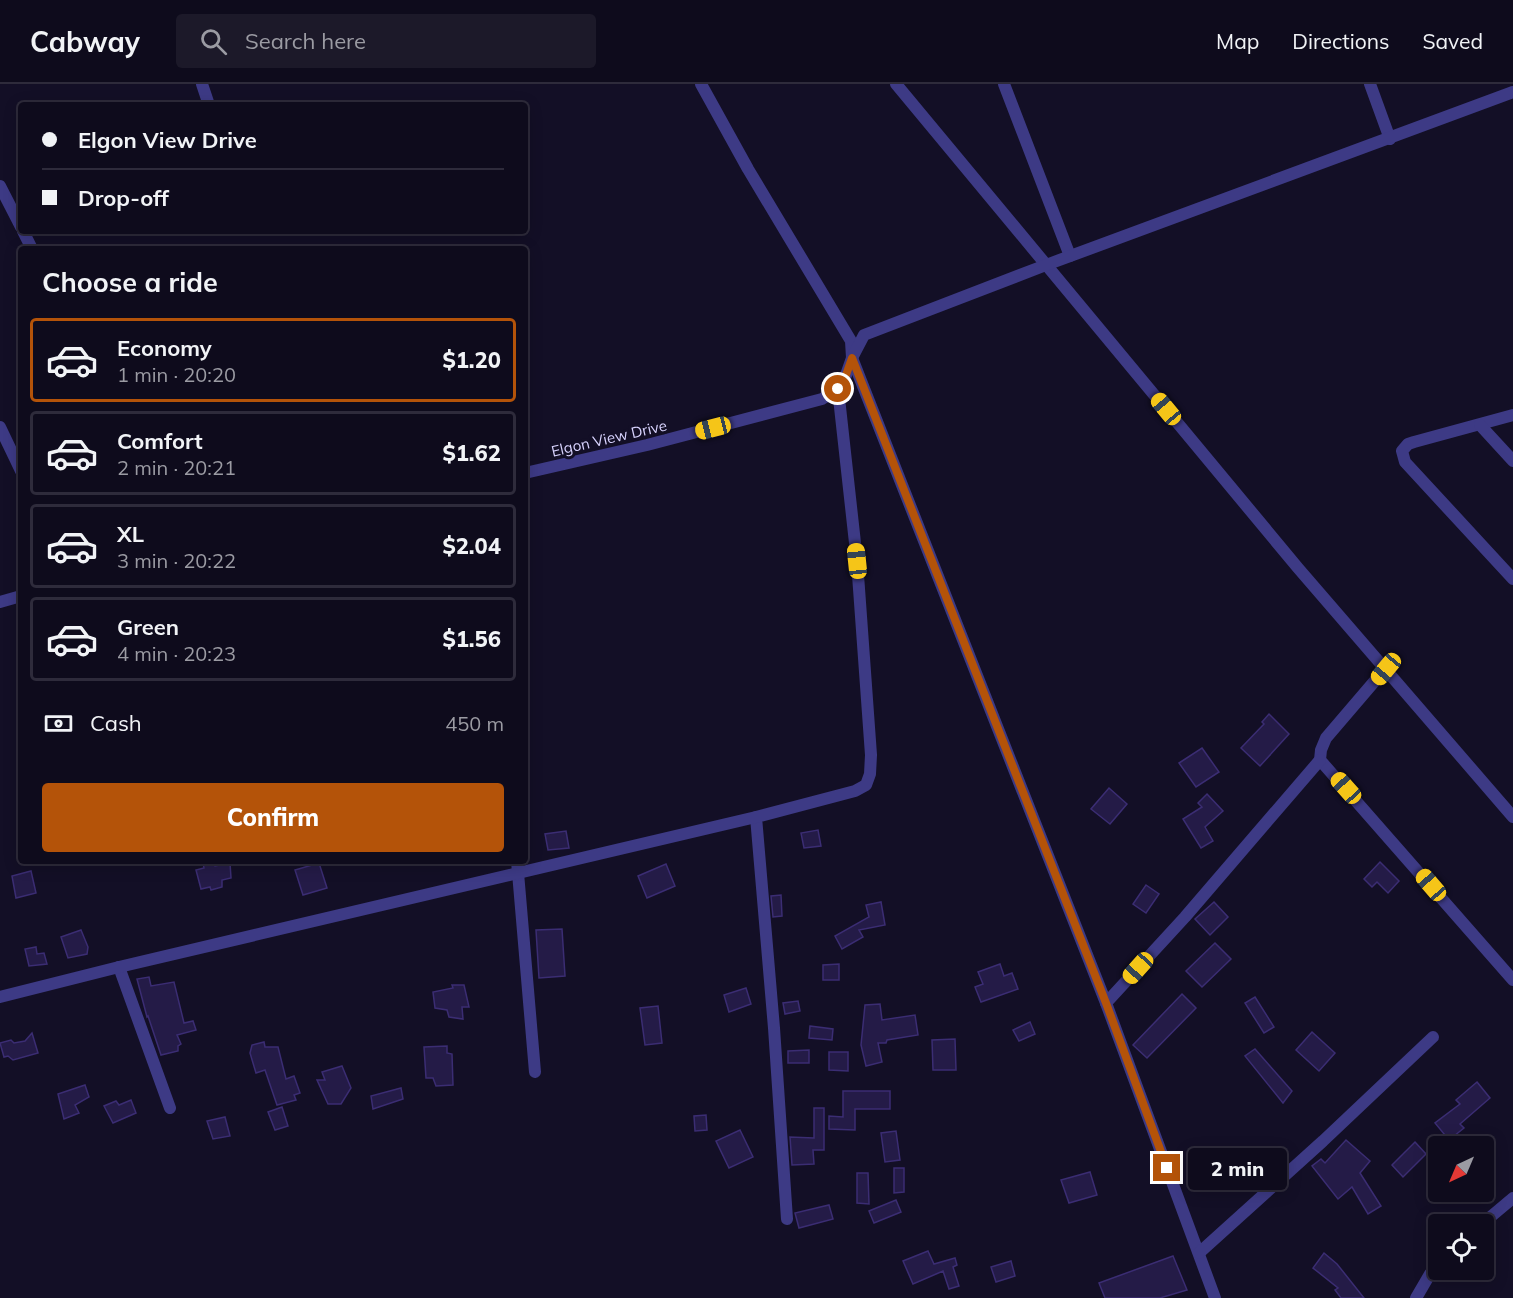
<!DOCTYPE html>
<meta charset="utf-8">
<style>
:root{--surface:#0e0b1c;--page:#1c1929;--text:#f1f3f6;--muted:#9b9ba3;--line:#2e2b3b;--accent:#b45309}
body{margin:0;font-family:Mulish,sans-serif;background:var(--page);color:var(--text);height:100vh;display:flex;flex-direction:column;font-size:22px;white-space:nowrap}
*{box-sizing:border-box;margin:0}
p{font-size:20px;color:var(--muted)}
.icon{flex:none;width:33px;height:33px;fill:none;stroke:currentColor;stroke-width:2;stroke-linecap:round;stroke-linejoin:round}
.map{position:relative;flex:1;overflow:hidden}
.side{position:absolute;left:18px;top:162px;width:510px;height:618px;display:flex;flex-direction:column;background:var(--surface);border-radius:6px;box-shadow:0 3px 15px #0003,0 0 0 2px var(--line)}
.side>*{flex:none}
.top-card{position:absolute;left:18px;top:18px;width:510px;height:132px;border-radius:6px;box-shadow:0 3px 15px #0003,0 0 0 2px var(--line);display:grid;align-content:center;height:132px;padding:0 24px;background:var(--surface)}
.needle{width:39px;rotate:224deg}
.tools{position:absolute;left:1428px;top:1052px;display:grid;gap:12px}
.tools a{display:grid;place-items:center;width:66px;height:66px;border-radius:6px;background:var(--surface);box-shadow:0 3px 15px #0003,0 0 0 2px var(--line);font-size:30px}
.end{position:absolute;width:27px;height:27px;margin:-14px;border:8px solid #b45309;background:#fff;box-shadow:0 0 0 3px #fff}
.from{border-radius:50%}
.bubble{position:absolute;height:42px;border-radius:6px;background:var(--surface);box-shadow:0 3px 15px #0003,0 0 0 2px var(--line);font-size:20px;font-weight:800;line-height:42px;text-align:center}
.car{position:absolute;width:18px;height:36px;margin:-18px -9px;border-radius:8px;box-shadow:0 0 4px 2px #0007;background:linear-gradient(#f5c518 24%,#345 0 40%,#f5c518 0 76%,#345 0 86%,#f5c518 0)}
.top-card b{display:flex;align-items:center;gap:21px;height:57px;font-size:22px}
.top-card b+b{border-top:2px solid var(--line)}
.top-card i{width:15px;height:15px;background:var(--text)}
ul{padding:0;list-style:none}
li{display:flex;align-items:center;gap:18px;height:84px;margin:0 12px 9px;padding:0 12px;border:3px solid var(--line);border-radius:6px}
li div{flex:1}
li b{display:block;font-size:22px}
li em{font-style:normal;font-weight:800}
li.current{border-color:var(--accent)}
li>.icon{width:54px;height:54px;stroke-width:1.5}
h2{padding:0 24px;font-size:27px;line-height:72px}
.pay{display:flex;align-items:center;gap:15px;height:66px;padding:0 24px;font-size:22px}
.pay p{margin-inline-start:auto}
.cta{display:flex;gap:12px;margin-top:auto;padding:12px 24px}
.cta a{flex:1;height:69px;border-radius:6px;background:var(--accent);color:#fff;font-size:24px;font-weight:800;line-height:69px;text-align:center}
header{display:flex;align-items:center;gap:36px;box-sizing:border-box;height:84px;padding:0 30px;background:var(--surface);border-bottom:2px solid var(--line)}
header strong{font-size:28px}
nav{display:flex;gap:33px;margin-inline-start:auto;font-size:21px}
.search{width:420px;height:54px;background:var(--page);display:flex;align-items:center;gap:15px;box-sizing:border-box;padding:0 21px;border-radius:6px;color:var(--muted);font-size:22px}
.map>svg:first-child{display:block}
</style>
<header>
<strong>Cabway</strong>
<div class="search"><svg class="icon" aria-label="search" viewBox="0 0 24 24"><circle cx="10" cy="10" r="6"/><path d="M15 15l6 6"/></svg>Search here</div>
<nav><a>Map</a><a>Directions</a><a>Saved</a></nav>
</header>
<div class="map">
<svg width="1513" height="1214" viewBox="0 0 1513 1214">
<rect width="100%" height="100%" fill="#130f26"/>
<g fill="#241b47" stroke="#3b2d73" stroke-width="1.5">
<polygon points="1269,630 1289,650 1260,682 1241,664 1264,640 1262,638"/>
<polygon points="1202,664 1219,688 1196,703 1179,679"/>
<polygon points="1109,704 1127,720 1110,740 1091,725"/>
<polygon points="1207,710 1223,727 1205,743 1213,757 1201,764 1183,735 1202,723 1198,719"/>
<polygon points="818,746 821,762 804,764 801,749"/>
<polygon points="566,747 569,764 548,766 545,750"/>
<polygon points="213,777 215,782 230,779 231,794 222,796 222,803 211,806 210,803 201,805 196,786 204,784 203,779"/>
<polygon points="1380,778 1399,797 1388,809 1377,798 1372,803 1364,795"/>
<polygon points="319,779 327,804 303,811 295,786"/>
<polygon points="666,780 675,802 647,814 638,792"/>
<polygon points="31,787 36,809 16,814 12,792"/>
<polygon points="1146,801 1159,810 1146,829 1133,820"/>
<polygon points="781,811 782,832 773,833 771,812"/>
<polygon points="881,818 885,841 859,846 863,853 842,865 835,852 869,833 866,821"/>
<polygon points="1214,818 1228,833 1210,851 1195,835"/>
<polygon points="562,845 565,892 539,894 536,846"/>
<polygon points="81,846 88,863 87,870 68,874 61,853"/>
<polygon points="1215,859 1231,875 1202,903 1186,887"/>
<polygon points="36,863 37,870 44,869 47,880 29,882 25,865"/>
<polygon points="839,880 839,896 823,896 823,881"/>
<polygon points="1000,880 1004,892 1012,889 1018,905 981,918 975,903 983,900 978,888"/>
<polygon points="149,893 151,902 174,898 184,939 193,937 196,946 177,951 181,960 178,962 178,967 161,971 148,932 147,933 137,895"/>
<polygon points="452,901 464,901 469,923 462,923 463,935 449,933 447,926 435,924 433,908 453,904"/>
<polygon points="746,904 751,920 729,928 724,911"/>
<polygon points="1182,910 1196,924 1147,974 1133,961"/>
<polygon points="1255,913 1274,943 1264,949 1245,919"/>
<polygon points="798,917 800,927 785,930 783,919"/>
<polygon points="880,920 882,936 915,931 918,951 887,956 886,959 878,959 882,978 866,982 861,961 865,921"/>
<polygon points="658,922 662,959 645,961 640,924"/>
<polygon points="1030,938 1035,950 1019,957 1013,946"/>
<polygon points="810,942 833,945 832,956 809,954"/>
<polygon points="1312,948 1335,969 1319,987 1296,966"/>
<polygon points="32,949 38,969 13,976 8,972 4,973 0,959 11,956 14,959 25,957"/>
<polygon points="955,955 956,986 933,986 932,956"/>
<polygon points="264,958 265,963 278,963 286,995 294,992 300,1009 294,1011 296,1016 277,1021 265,986 256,989 250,969 252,961"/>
<polygon points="447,962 447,969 452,970 453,1001 436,1002 433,994 426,994 424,963"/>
<polygon points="1255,965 1292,1007 1283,1019 1245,972"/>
<polygon points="809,966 809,979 788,979 788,967"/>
<polygon points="829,968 848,968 848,987 829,986"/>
<polygon points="342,982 351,1004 341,1020 328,1020 317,996 325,996 322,988"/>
<polygon points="1477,998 1490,1014 1460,1040 1464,1044 1449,1056 1435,1039 1460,1020 1456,1016"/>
<polygon points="85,1001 89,1013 75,1021 79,1029 64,1035 58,1010"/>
<polygon points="401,1004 403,1015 373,1025 371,1012"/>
<polygon points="843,1007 890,1007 890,1025 855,1025 855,1046 829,1045 829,1032 843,1033"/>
<polygon points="131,1016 136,1029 113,1039 104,1022 116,1017 119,1021"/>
<polygon points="282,1023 288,1042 275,1046 268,1028"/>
<polygon points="814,1024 824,1024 824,1066 813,1066 814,1080 792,1081 790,1053 814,1054"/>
<polygon points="706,1031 707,1046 695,1047 694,1032"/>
<polygon points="225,1033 230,1052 213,1055 207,1037"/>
<polygon points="740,1046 753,1073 729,1084 716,1057"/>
<polygon points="896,1047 900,1076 885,1078 881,1049"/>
<polygon points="1346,1056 1370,1077 1360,1089 1381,1122 1368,1130 1352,1103 1338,1115 1312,1082 1321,1075 1325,1079"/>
<polygon points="1415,1058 1426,1070 1403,1093 1392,1081"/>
<polygon points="894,1084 904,1084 904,1108 894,1109"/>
<polygon points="1090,1088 1097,1111 1069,1119 1061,1096"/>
<polygon points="857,1089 868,1089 869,1120 857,1119"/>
<polygon points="896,1116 901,1128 874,1139 869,1127"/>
<polygon points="829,1121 833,1135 799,1144 795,1129"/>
<polygon points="928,1167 934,1180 955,1174 957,1181 953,1183 959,1202 949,1205 943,1187 913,1200 903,1177"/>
<polygon points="1324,1169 1337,1180 1364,1214 1341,1214 1335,1206 1338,1204 1313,1184"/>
<polygon points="1173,1172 1187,1206 1160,1214 1105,1214 1099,1199"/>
<polygon points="1011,1177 1015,1192 996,1198 991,1183"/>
</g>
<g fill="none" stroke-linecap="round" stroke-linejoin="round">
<g stroke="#3d3a85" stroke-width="12">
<polyline points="202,0 209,21"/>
<polyline points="701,0 748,85 851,257 852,274 1106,919 1215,1214"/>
<polyline points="896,0 1298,484 1513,733"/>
<polyline points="1004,0 1070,172"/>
<polyline points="1370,0 1390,55"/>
<polyline points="0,102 21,143"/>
<polyline points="23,147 32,165"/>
<polyline points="1513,331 1414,358 1408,360 1402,367 1405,378 1513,495"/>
<polyline points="1480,341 1513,377"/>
<polyline points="0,343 21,387"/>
<polyline points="525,389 647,361 822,315 838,305 846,291 852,274 864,251 1046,181 1513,8"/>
<polyline points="0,518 21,512"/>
<polyline points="1385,585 1326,654 1321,666 1320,676 1513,896"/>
<polyline points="756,733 774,944 787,1135"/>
<polyline points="517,777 535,988"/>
<polyline points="119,883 170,1024"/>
<polyline points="0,913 119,883 756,733 855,707 866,701 870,690 871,671 857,477 838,305"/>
<polyline points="1106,919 1185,833 1320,676"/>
<polyline points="1482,1140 1513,1114"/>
<polyline points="1199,1169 1323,1057 1433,953"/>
<polyline points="1416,1214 1430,1190 1438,1181"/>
</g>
</g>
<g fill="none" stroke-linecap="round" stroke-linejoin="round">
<polyline stroke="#b45309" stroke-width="8" points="838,305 846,291 852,274 1106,919 1167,1084"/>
</g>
<g text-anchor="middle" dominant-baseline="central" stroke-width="6" stroke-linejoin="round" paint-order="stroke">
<g font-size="15" fill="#d9d4ff" stroke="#130f26">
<text transform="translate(609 354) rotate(-13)">Elgon View Drive</text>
</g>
</g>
</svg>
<div class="tools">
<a><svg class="needle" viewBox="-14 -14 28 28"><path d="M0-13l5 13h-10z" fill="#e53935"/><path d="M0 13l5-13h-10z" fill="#9b9ba3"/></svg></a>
<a><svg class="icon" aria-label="locate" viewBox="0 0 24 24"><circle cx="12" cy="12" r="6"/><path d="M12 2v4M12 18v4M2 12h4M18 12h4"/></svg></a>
</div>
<i class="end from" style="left:838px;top:305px"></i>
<i class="end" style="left:1167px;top:1084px"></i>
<div class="bubble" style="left:1188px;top:1064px;width:99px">2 min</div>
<i class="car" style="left:1166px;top:325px;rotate:320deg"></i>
<i class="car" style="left:713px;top:344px;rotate:256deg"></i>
<i class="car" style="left:857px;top:477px;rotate:354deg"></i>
<i class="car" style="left:1386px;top:585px;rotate:220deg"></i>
<i class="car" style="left:1346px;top:704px;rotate:318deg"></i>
<i class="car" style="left:1431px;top:801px;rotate:319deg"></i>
<i class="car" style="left:1138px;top:884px;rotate:222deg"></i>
<div class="top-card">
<b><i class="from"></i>Elgon View Drive</b>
<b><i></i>Drop-off</b>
</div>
<section class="side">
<h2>Choose a ride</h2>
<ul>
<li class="current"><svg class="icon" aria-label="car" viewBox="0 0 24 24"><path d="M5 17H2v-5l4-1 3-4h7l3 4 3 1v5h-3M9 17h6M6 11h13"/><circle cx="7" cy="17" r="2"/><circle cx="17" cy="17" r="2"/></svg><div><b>Economy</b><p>1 min · 20:20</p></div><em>$1.20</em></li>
<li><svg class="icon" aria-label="car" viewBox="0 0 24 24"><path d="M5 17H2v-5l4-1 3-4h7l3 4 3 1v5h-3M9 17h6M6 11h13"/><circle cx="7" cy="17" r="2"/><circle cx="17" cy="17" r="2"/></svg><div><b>Comfort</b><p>2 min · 20:21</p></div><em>$1.62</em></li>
<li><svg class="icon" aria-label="car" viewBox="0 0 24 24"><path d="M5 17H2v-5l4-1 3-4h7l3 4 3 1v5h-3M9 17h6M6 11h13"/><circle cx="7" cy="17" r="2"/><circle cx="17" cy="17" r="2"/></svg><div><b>XL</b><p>3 min · 20:22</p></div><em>$2.04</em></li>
<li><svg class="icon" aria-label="car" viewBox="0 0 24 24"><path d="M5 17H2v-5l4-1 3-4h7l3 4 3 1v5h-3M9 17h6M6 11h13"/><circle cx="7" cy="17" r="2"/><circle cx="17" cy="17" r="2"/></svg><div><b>Green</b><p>4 min · 20:23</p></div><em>$1.56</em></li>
</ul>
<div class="pay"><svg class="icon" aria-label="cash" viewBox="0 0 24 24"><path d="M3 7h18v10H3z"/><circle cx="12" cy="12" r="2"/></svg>Cash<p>450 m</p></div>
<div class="cta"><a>Confirm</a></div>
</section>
</div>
